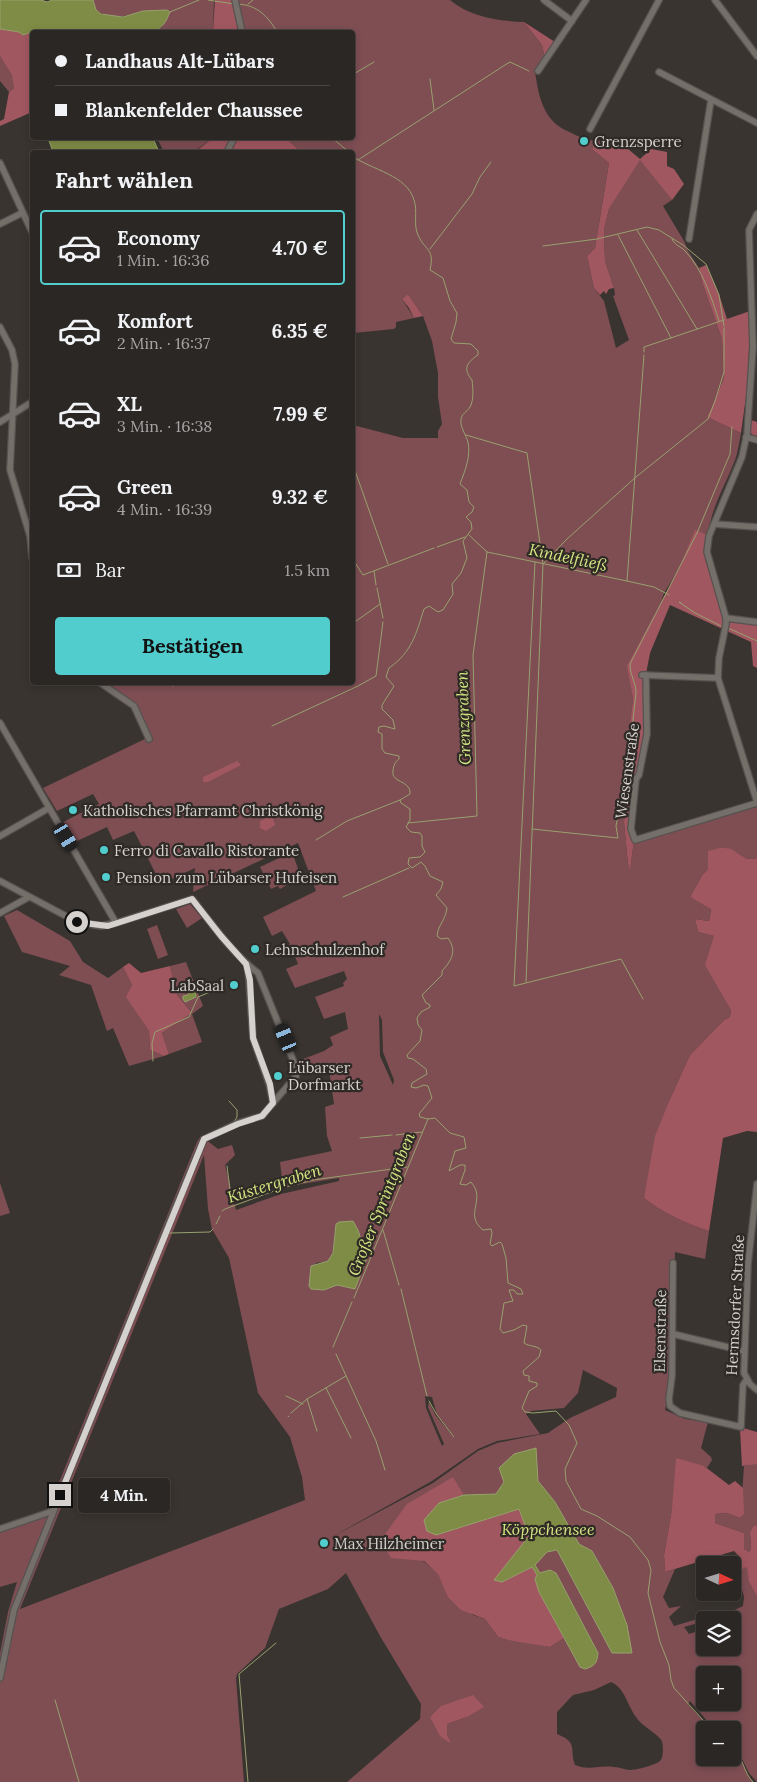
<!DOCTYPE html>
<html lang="de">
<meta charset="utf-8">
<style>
:root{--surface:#2b2724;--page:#373331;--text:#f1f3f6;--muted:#a6a5a6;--line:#474441;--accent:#52cdce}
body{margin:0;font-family:Lora,serif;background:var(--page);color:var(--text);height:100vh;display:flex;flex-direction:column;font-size:19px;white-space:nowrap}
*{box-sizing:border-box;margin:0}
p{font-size:16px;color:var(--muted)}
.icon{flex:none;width:28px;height:28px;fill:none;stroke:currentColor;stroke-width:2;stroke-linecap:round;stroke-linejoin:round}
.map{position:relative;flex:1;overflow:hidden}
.details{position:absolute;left:30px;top:150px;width:325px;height:535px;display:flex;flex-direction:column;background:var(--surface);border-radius:5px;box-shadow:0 2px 8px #0003,0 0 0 1px var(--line)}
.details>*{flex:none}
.top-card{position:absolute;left:30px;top:30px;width:325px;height:110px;border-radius:5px;box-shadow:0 2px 8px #0003,0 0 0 1px var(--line);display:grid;align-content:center;height:110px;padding:0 25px;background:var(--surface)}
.needle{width:32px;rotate:94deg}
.controls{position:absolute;left:696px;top:1556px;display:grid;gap:10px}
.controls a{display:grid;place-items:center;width:45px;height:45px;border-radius:5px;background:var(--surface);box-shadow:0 2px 8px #0003,0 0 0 1px var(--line);font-size:25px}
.end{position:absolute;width:22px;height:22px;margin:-11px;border:6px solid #d4d1ce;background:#111;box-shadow:0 0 0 2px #111}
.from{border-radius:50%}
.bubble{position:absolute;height:35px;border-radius:5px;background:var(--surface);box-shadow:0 2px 8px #0003,0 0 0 1px var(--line);font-size:16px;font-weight:800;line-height:35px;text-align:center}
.car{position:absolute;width:15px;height:30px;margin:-15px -8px;border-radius:6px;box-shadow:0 0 4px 1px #0007;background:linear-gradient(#222 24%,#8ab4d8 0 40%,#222 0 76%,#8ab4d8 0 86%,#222 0)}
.top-card b{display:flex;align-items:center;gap:18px;height:48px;font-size:19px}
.top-card b+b{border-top:1px solid var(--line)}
.top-card i{width:12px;height:12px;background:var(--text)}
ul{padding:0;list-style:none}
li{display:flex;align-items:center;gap:15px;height:75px;margin:0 10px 8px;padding:0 15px;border:2px solid transparent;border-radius:5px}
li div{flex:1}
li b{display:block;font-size:19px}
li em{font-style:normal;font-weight:800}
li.selected{border-color:var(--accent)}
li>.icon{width:45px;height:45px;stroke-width:1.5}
h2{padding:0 25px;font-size:22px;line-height:60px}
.pay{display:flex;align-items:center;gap:12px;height:55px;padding:0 25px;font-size:19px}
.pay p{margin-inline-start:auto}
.primary-button{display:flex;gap:10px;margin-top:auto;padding:10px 25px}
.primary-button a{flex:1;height:58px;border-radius:5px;background:var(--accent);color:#111;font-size:20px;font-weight:800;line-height:58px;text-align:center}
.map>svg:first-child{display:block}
</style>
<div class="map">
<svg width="757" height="1782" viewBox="0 0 757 1782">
<rect width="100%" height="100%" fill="#393430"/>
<g fill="#7e4e53" fill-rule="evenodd">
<path d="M 93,0 L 214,0 L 213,32 L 153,32 L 162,27 L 155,11 C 131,11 119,24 95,10 Z"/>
<path d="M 237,0 L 450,0 C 470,17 499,21 524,22 L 542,45 L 545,58 L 535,71 C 538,93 542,117 563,129 C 571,133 579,136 587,141 L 593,140 L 593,150 L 609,163 L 595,248 L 587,256 L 594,288 L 604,301 L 616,348 L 629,340 L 613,296 L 615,295 L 614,288 L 605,261 L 604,230 L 609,209 L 640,159 L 672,200 L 663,206 L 684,241 L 688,251 L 699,268 L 702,282 L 722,339 L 724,378 L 707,417 L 741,433 C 739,442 738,452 735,460 C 725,486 711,508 708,535 L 695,531 L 677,572 L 664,593 L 661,602 L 628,666 L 633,699 L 624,770 L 628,788 L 624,822 L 628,864 L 630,870 L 634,840 L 757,803 L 757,858 L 751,859 L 742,858 L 708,869 L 703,874 L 690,897 L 711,908 L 709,921 L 695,919 L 698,932 L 714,936 L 726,999 L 731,1010 L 730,1017 L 724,1020 L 690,1055 L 670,1099 L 644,1198 C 664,1214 685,1223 709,1231 L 705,1259 L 675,1252 L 672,1376 L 665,1410 L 685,1419 L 708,1422 L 701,1448 L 711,1457 L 712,1460 L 707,1468 L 704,1466 L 672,1509 L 664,1555 L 665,1572 L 675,1569 L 663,1597 L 669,1608 L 681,1606 L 669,1617 L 674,1626 L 711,1615 L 720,1617 L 743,1606 L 744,1597 L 736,1568 L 742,1569 L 744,1554 L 756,1565 L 749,1582 L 757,1597 L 757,1782 L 749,1773 L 739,1753 L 733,1746 L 732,1730 L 715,1730 L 690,1701 L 688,1704 L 712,1730 L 705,1730 L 705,1758 L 732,1758 L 733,1748 C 745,1760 743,1771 753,1782 L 347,1782 L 420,1719 L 421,1704 L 380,1636 L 346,1573 L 328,1589 L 279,1609 L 265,1648 L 237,1674 L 236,1678 L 244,1782 L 0,1782 L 0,1653 L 8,1612 L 17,1582 L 0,1587 L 0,1528 L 47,1512 L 197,1142 L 201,1136 L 218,1149 L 232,1145 L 235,1155 L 225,1165 L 236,1210 L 281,1194 L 339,1181 L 339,1178 L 283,1187 L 280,1162 L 332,1151 L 327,1136 L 325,1107 L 334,1104 L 328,1063 L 300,1066 L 298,1061 L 324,1051 L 333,1045 L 330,1037 L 348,1029 L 345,1012 L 324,1019 L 315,997 L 344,986 L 343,983 L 347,979 L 344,971 L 295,988 L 286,969 L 298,964 L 294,954 L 290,954 L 286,947 L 290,944 L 282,931 L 272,936 L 263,917 L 316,891 L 298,843 L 193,892 L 195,868 L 161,884 L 134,831 L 113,840 L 107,827 L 75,842 L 63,822 L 99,804 L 93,794 L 57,811 L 43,788 L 149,737 L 139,713 L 103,683 L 352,682 L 353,425 L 403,438 L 438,438 L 438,431 L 442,424 L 438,397 L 438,373 L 432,341 L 423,316 L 408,294 L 402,299 L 414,318 L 396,322 L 396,327 L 394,329 L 353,333 L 352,152 L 301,152 L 286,138 L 352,138 L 352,32 L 242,32 ZM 379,1014 L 382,1020 L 383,1052 L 394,1080 L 393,1085 L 380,1056 ZM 204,1155 L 208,1209 L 212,1229 L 229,1258 L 258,1393 L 290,1437 L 302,1477 L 305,1500 L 20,1609 ZM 336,1225 L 367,1258 L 355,1289 L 337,1285 L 324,1290 L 311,1289 L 309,1286 L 316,1263 L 328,1261 L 333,1253 ZM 583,1370 L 617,1388 L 616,1397 L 570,1418 L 548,1433 L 497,1443 L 478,1451 L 433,1483 L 330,1538 L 432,1481 L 478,1449 L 497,1441 L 540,1434 L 526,1414 L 531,1411 L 564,1408 L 578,1393 ZM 425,1396 L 432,1397 L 437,1415 L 457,1440 L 436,1416 L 429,1402 L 428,1407 L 444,1444 L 442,1446 L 426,1408 ZM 452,1477 L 464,1495 L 496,1494 L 504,1482 L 537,1481 L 555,1502 L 579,1544 L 592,1551 L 613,1588 L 627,1625 L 612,1653 L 557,1550 L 547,1552 L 534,1565 L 540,1573 L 550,1570 L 556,1573 L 598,1653 L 580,1666 L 564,1638 L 550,1647 L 498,1637 L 485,1619 L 473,1615 L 447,1596 L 438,1573 L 423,1561 ZM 712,1619 L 732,1620 L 732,1648 L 705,1648 L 705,1629 L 689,1634 L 684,1627 ZM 705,1675 L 732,1675 L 732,1702 L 705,1702 ZM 611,1682 C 625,1688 627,1705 636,1717 C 642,1727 655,1731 662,1741 C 663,1747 664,1757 660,1761 C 656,1765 636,1770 630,1770 C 625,1770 620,1767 614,1767 C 600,1765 589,1771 575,1765 C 569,1749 579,1743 557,1734 L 557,1712 L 573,1695 L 594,1690 ZM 430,1716 L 467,1717 L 447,1724 L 447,1734 L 450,1744 Z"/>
<polygon points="0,56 13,75 14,88 9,92 0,81"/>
<polygon points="157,138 213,138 196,150 197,152 164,152"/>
<polygon points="292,852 301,877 280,889 278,886 271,889 260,867"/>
<polygon points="190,904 202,918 187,928 176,909"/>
<polygon points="17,910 70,941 83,962 108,978 123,967 132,985 127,997 149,1031 150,1050 164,1056 129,1066 113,1028 107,1031 91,985 59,975 70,966 22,952 4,916"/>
<polygon points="157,925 168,955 158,959 147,929"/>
<path d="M 186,962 L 203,1006 L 192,1014 L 202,1042 L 169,1054 L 162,1033 L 192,1013 L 177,995 L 170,966 ZM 193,989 L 197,993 L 196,997 L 185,1001 L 184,995 L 188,995 L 191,990 Z"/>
<polygon points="0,1183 10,1213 0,1216"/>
<polygon points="752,1464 757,1464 757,1525 753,1526 750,1532 751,1549 749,1552 744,1549 744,1533 715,1523 714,1514 727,1513 740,1518 743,1515 742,1495 744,1466"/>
</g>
<g fill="#a15760">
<polygon points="215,0 237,0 242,32 213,32"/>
<polygon points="524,22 555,42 545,58 542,45"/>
<polygon points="0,29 19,32 23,35 34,31 37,32 32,32 32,112 0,126 0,121 4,119 9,92 14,88 12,75 0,56"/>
<polygon points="213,138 286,138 301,152 197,152 196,151"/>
<polygon points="593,140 621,143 640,159 651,149 667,152 667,166 674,169 684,184 672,200 640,160 609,209 604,230 605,261 614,288 609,289 606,294 604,291 600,295 594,288 587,256 595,248 609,163 593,150"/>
<polygon points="706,265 719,294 727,319 750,311 748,382 741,433 707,417 724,378 722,339 702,282 699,268"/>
<polygon points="408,294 423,316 414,318 409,308 402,299"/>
<path d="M 751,420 L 757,422 L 757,437 C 747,433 750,429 751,420 Z"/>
<polygon points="695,530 708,535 705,558 724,621 739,621 757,624 757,668 753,666 751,642 670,605 650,653 646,674 643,748 630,830 634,840 630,871 628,864 624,822 628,788 624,770 633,699 627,666 677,572"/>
<polygon points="237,761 241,765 208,782 203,782 203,777"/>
<polygon points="268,817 273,818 275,825 266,831 260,828 260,821"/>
<path d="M 720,848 C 724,848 729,848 733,850 C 742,856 745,861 757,858 L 757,1132 L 747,1131 L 723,1138 L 709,1231 C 685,1223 664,1214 644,1198 L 655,1136 L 670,1099 L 690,1055 L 724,1020 L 730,1017 L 731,1010 L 705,965 L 714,936 L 698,932 L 695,919 L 709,921 L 711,909 L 690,897 L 703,874 L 708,869 L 708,851 Z"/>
<polygon points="129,963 141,973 170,966 177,995 192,1013 162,1033 169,1054 164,1056 150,1050 149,1031 126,997 132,985 123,967"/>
<polygon points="743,1428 757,1432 757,1464 742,1466 740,1429"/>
<polygon points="676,1458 704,1466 729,1485 735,1481 743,1488 744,1514 740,1518 727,1513 715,1514 715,1523 744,1533 744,1549 749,1552 751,1549 750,1532 753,1526 757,1525 757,1597 749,1582 747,1567 742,1569 736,1568 740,1557 734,1551 665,1572 664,1555 672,1509"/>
<polygon points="453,1477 464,1495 439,1503 436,1535 519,1509 529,1536 502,1582 532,1567 537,1575 539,1592 564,1638 550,1647 513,1641 498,1637 485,1619 461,1610 447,1596 438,1574 424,1561 391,1558 380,1541 407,1504"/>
<polygon points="473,1695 484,1707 467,1717 447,1724 447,1734 451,1744 440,1736 430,1717 441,1706"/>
</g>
<g fill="#7f8c45" stroke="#98a16e">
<path d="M 0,0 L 41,0 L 47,2 L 52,0 L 93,0 L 96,10 L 101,14 L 123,17 L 143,11 L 167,10 L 170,12 C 166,22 163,27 153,32 L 37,32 L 34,31 L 23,35 L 19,32 L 0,29 Z"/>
<polygon points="48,138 153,138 159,152 53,152"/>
<polygon points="190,990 196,991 196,997 185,1002 183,999 183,996 188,995"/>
<polygon points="353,1221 358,1230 367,1258 355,1289 337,1285 324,1290 311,1289 309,1286 311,1266 328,1261 333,1253 336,1224 339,1222"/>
<path d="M 536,1448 L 538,1481 L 555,1502 L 579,1544 L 592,1551 L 613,1588 L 627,1625 L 632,1653 L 612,1653 L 557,1550 L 547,1552 L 535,1565 L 540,1573 L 550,1570 L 556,1573 L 598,1653 C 597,1663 595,1666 585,1669 L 580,1667 L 539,1592 L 535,1579 L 537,1575 L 532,1567 L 502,1582 L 494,1580 L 529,1536 L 519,1509 L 436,1535 L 427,1531 L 424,1520 L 439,1503 L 464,1495 L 496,1494 L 504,1482 L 499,1468 L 514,1454 Z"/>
</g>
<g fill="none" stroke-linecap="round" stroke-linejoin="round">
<g stroke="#98a16e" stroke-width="1">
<polyline points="208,0 234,4"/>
<path d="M 238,4 C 257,5 268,16 277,32"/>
<polyline points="248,4 253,0"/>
<polyline points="170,12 199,0"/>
<polyline points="352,75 374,62"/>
<polyline points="430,79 434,110"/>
<polyline points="332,138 349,152"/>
<path d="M 352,156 C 372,170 407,175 414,200 C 418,211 413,225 418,235 C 425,251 435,248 430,270 L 443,278 L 450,301 L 457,313 L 456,322 L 451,339 L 454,343 L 471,344 L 478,351 L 478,355 C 466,363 463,369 472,380 C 473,388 474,400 470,407 C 467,412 461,414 461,420 C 460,427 466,435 468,442 C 471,456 465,471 460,484 L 467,490 L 469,502 L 474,507 L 472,512 L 466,517 L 471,522 L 472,529 L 463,541 L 467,558 L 461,573 L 452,584 L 453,594 L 443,610 L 438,612 L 429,606 L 424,609 C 416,634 412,652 389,668 L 386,677 L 394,686 L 382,705 L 382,709 L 393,720 L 395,729 L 384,726 L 379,727 L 378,732 L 382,734 L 382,749 L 385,753 L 399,756 L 399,759 C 395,762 394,765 393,770 C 391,781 403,780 408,787 C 410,788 410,792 410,794 L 400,800 L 401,803 L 410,809 L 410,820 L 406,827 L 411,832 L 420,833 L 422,836 L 422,846 L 425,852 L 420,857 L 409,858 L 408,864 L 412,868 L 421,862 L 425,866 L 430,876 L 443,882 L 441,889 L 436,895 L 447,908 C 446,919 438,925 437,936 L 441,939 L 448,938 C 457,951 452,960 442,971 L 442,975 L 422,995 L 426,1003 L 430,1005 L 430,1007 L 421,1012 L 417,1018 L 418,1025 L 422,1030 L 420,1041 L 407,1055 L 408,1058 L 413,1059 L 426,1069 L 427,1074 L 412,1083 L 411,1087 L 416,1088 L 424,1085 L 428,1086 L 432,1098 L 419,1114 L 420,1117 L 428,1119 L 435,1118 L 450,1133 L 464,1137 L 466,1148 L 455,1151 L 449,1171 L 460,1165 L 465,1165 L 465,1170 L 460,1184 L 466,1185 L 471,1182 C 487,1200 463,1214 483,1230 L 491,1229 L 492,1233 L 490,1244 L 492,1246 L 500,1242 L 502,1244 L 506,1258 L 508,1283 L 521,1289 L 523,1294 L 517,1294 L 514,1290 L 509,1290 L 513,1301 L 504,1303 L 500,1329 L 503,1333 L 514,1330 L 523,1325 L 527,1326 L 524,1343 C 530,1347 536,1345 541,1350 L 539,1357 L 523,1371 L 524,1375 L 529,1376 L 529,1381 L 537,1383 L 537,1386 L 529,1391 L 522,1408 L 525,1412 L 533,1413 L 556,1411 L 569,1425 L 577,1443 L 565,1469 L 566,1481 L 581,1509 L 597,1516 L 630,1537 L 648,1560 L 651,1570 L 648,1593 L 660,1642 L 669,1665 L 671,1680 L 674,1688 L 712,1730"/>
<polyline points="358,160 505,65 510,62 529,71"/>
<polyline points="637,230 697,329"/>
<polyline points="618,235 671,338"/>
<path d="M 672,239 C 675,246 681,246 686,252 C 702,269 712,298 719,321"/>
<polyline points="543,246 597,239 647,227 659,230 683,245 706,264 719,295 724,326"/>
<polyline points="430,249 472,194 480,177 491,162"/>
<polyline points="644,352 644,347 724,320"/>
<polyline points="466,435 527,453 543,564 526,982"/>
<polyline points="352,462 388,564"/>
<polyline points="469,535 487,552 627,581 654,587 669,595"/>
<polyline points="437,547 465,537"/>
<polyline points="352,558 363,575 434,548"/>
<polyline points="535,562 514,986 621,959 643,999"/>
<polyline points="544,563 567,539 636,477 708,419 715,401 724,372 724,328"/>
<polyline points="374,571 376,585"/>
<polyline points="627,581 644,355"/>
<polyline points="377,588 383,618"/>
<polyline points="681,603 679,602 695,613 721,626"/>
<polyline points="352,624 380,604"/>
<polyline points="728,628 757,641"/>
<polyline points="164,682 173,686 183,682"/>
<polyline points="272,726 358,686 376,676 383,622"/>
<polyline points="408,823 477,816 473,655 487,552"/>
<path d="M 532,829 L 618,838 L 616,826 L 629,755 L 636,693 C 636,682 630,676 630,664 L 697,533 L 730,454 L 732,427"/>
<polyline points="316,840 347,821 400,800"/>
<polyline points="343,897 409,868"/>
<polyline points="153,1061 152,1043 155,1032 189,1017 198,997 220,988"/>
<polyline points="229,1101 237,1110 237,1117 233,1123"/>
<polyline points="396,1135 422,1132"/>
<polyline points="360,1138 392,1135"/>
<polyline points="227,1166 232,1205"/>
<polyline points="395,1169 407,1167"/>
<polyline points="222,1211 225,1209 282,1188 313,1180 392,1169"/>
<polyline points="216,1224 220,1216"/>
<polyline points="383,1230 399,1285"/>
<polyline points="170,1233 210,1232 213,1229"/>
<polyline points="401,1289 427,1396"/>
<polyline points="354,1298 428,1119"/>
<polyline points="333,1347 352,1302"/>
<polyline points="336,1354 376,1441 385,1470"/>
<polyline points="326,1388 351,1438"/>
<polyline points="286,1396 303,1404"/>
<polyline points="307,1399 317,1431"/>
<polyline points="429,1401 437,1415 454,1437"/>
<polyline points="291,1413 307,1399 346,1376"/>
<polyline points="288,1417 289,1416"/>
<polyline points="55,1700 79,1782"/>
<path d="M 732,1748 C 745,1760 743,1772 753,1782"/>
<polyline points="248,1782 239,1674 276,1643"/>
</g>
<defs>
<g id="minor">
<polyline points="235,0 242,32"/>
<polyline points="544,0 572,21"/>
<polyline points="715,0 757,56"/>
<polyline points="538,71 586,0"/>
<polyline points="659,72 757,123"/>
<polyline points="590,129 659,0"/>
<polyline points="227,152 234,138"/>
<polyline points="0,163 32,232"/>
<polyline points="757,214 749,230 753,347 747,434 742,457 709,536 707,552 726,618 726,624 719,658 718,678 757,802"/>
<polyline points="0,224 20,214"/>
<polyline points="689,239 711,100"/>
<polyline points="0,327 12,350 15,364 10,470 30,536 32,557"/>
<polyline points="0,422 32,402"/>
<polyline points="746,437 757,440"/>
<polyline points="714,524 757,527"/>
<polyline points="726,618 757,622"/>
<polyline points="642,675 718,678"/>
<polyline points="646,675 647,734 639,775 636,779 631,829 635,840 757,803"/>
<polyline points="99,682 134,706 149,739"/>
<polyline points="0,723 116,923"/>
<polyline points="0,836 49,808"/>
<path d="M 0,881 L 77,922 L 101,926 L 116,923 L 192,899 C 213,925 232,953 258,973 L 297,1070 L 296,1076 L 262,1116 L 238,1123 L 204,1139 L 172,1216 L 14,1610 L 0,1678"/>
<polyline points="0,913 29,897"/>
<polyline points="247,964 249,980 253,1038 269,1084 273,1103"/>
<polyline points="757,1184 748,1264 744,1373 750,1384 757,1390"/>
<polyline points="673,1263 672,1376 669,1399 670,1406 680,1413 741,1427 743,1385 747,1379"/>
<polyline points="673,1334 744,1351"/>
<polyline points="0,1529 53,1511"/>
</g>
</defs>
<use href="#minor" stroke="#56524f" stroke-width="8"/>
<use href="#minor" stroke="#756f6a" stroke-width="5.5"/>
</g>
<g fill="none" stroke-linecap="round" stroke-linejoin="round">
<polyline stroke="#d4d1ce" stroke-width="6" points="60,1495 204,1139 238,1124 262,1116 273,1103 270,1084 253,1038 250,980 246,964 221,936 192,899 108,926 77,922"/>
</g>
<g fill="#52cdce" stroke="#2f2a26" stroke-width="2">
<circle cx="584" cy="141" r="5"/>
<circle cx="73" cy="810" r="5"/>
<circle cx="104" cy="850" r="5"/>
<circle cx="106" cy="877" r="5"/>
<circle cx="255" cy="949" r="5"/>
<circle cx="234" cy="985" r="5"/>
<circle cx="278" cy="1076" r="5"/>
<circle cx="324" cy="1543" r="5"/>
</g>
<g text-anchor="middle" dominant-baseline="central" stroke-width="4.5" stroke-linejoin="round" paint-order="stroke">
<g font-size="15" fill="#d4d1ce" stroke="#2f2a26" text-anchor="start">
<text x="594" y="141">Grenzsperre</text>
<text x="83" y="810">Katholisches Pfarramt Christkönig</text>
<text x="114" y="850">Ferro di Cavallo Ristorante</text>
<text x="116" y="877">Pension zum Lübarser Hufeisen</text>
<text x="265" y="949">Lehnschulzenhof</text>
<text x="224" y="985" text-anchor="end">LabSaal</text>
<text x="288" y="1067">Lübarser<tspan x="288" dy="17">Dorfmarkt</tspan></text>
<text x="334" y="1543">Max Hilzheimer</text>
</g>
<g font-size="15" fill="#d4d1ce" stroke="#2f2a26">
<text transform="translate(627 771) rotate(-82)">Wiesenstraße</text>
<text transform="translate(735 1305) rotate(-87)">Hermsdorfer Straße</text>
<text transform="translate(660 1331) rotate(-89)">Elsenstraße</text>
</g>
<g font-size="16" font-style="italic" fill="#d3e682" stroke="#2f2a26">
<text transform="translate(568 557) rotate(12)">Kindelfließ</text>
<text transform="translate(463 718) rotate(-92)">Grenzgraben</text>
<text transform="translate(274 1183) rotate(-17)">Küstergraben</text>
<text transform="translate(381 1204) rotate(-68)">Großer Sprintgraben</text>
<text x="548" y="1529">Köppchensee</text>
</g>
</g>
</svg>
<div class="controls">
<a><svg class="needle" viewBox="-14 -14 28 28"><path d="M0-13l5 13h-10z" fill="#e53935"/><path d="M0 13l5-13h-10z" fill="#a6a5a6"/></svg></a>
<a><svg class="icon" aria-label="layers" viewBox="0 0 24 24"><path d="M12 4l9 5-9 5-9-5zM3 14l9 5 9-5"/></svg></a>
<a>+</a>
<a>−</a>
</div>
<i class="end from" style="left:77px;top:922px"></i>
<i class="end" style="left:60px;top:1495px"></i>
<div class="bubble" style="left:78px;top:1478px;width:92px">4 Min.</div>
<i class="car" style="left:66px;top:837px;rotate:149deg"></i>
<i class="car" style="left:286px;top:1038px;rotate:337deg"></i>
<div class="top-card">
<b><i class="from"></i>Landhaus Alt-Lübars</b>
<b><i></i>Blankenfelder Chaussee</b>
</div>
<section class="details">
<h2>Fahrt wählen</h2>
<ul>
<li class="selected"><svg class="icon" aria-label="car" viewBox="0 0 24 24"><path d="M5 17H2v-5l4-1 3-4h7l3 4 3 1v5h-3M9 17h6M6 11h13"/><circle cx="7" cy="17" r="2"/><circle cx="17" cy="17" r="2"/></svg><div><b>Economy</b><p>1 Min. · 16:36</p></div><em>4.70 €</em></li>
<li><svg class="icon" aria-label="car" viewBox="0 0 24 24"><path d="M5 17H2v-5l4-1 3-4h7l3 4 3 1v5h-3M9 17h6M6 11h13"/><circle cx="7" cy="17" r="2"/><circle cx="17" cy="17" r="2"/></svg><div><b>Komfort</b><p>2 Min. · 16:37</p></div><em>6.35 €</em></li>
<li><svg class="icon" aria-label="car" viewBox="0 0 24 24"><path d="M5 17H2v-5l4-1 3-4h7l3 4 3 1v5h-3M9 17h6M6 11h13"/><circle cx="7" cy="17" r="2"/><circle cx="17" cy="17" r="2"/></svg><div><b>XL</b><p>3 Min. · 16:38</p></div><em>7.99 €</em></li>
<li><svg class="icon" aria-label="car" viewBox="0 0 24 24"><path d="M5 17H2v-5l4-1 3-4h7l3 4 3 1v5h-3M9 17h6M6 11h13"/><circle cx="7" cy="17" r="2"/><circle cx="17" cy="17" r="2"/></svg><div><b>Green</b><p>4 Min. · 16:39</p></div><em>9.32 €</em></li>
</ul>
<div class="pay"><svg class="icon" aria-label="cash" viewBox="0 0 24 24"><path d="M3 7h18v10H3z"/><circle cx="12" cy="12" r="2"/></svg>Bar<p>1.5 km</p></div>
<div class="primary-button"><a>Bestätigen</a></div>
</section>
</div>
